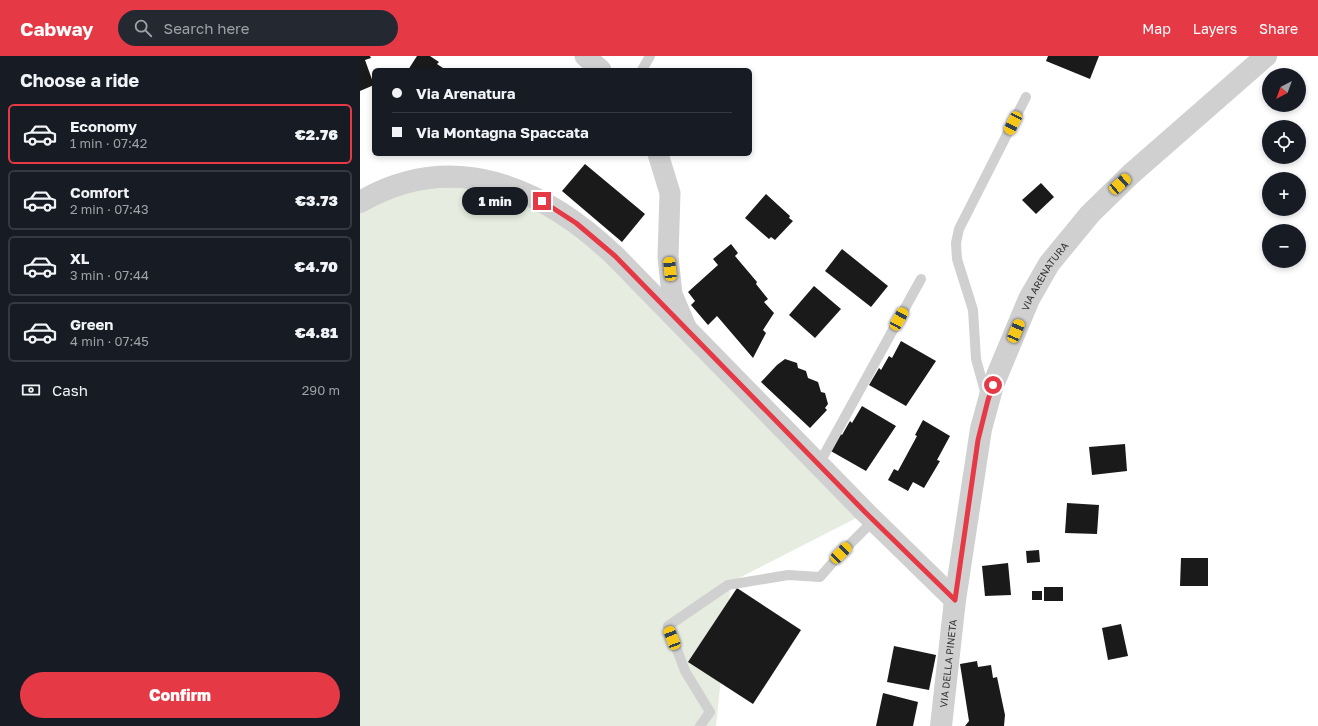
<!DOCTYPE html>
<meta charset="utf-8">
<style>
:root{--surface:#171b24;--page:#242831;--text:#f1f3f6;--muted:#9ea1a6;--line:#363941;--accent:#e63946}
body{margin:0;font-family:"Golos Text",sans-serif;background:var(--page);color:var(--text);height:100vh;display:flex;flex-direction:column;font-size:15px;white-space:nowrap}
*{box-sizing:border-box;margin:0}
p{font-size:13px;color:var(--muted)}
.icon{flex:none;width:22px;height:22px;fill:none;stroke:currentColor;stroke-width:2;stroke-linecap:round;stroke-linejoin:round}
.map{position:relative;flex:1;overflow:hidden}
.drawer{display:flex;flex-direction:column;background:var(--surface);width:360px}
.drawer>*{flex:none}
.top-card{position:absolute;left:12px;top:12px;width:380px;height:88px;border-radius:6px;box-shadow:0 2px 6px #0003;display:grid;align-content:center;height:88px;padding:0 20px;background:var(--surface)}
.needle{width:26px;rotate:221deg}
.controls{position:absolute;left:902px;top:12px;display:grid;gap:8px}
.controls a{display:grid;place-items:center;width:44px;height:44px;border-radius:50%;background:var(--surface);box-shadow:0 2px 6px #0003;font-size:20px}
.end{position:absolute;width:18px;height:18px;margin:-9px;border:5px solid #e63946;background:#fff;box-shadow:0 0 0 2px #fff}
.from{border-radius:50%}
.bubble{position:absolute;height:28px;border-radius:14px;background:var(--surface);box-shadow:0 2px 6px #0003;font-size:13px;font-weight:800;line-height:28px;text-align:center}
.car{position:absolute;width:12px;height:24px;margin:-12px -6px;border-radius:5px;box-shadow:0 0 3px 1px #0007;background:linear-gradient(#f5c518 24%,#345 0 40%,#f5c518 0 76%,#345 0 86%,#f5c518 0)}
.top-card b{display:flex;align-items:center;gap:14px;height:38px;font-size:15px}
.top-card b+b{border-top:1px solid var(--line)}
.top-card i{width:10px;height:10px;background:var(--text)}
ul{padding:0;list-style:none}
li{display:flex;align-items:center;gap:12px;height:60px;margin:0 8px 6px;padding:0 12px;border:2px solid var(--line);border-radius:6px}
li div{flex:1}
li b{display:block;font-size:15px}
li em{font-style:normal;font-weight:800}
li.on{border-color:var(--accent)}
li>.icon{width:36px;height:36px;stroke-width:1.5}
h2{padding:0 20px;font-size:18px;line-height:48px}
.pay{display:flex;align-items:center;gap:10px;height:44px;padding:0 20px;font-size:15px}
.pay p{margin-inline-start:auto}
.cta{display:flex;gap:8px;margin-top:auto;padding:8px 20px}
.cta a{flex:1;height:46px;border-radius:24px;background:var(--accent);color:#fff;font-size:16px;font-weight:800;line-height:46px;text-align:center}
header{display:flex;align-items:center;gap:24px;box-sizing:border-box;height:56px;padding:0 20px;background:var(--accent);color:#fff}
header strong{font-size:19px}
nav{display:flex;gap:22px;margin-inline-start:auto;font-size:14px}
.search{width:280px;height:36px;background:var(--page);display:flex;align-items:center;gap:10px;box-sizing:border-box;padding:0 14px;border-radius:22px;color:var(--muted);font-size:15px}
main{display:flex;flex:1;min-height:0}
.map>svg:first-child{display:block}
</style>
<header>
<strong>Cabway</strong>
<div class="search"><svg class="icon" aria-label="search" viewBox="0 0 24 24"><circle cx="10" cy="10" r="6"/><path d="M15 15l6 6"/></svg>Search here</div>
<nav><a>Map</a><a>Layers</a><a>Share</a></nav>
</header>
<main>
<section class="drawer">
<h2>Choose a ride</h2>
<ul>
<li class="on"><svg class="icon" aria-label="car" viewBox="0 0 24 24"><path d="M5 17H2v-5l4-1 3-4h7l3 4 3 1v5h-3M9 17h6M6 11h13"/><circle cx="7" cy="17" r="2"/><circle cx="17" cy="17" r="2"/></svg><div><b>Economy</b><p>1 min · 07:42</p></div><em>€2.76</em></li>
<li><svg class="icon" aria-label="car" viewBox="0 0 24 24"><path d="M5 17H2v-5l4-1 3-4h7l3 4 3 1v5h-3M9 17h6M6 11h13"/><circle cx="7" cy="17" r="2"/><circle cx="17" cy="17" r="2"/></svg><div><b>Comfort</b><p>2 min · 07:43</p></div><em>€3.73</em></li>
<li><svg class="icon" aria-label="car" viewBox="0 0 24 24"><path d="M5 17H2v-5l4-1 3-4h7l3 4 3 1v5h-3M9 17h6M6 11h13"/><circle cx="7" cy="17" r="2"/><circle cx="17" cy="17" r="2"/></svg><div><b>XL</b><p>3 min · 07:44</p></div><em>€4.70</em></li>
<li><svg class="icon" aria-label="car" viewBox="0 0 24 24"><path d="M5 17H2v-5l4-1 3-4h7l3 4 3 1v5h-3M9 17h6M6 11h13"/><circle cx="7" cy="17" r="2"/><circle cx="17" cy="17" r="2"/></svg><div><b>Green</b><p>4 min · 07:45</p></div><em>€4.81</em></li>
</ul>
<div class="pay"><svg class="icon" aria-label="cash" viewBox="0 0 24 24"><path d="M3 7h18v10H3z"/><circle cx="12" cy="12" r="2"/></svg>Cash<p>290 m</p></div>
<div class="cta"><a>Confirm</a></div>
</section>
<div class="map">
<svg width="958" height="670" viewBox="0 0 958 670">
<rect width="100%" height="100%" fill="#fff"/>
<polygon fill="#e6ecdf" points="74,122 191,151 506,457 371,526 356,670 0,670 0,146"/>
<g fill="#1a1a1a">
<polygon points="0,0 10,0 11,2 5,4 14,29 0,35"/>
<polygon points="57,0 70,0 79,6 77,8 86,14 48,14"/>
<polygon points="688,0 739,0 730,23 686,5"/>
<polygon points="225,108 285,158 262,186 202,135"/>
<polygon points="681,127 694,141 676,158 662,144"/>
<polygon points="406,138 430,160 429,162 433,165 415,184 411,181 409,183 385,162"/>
<polygon points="371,188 378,197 375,200 397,226 396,228 408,243 404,246 414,257 403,274 406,277 393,302 357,260 348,269 331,249 335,245 328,236 358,209 353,203"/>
<polygon points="482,193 528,230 511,251 465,215"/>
<polygon points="454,230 481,253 455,282 429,259"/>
<polygon points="541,285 576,305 546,350 509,329 519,312 521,314 529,300 532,302"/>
<polygon points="425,303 437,307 438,312 446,315 448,322 458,326 461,336 465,337 468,348 465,352 467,354 450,372 401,326 417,309"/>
<polygon points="502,350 536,370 506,415 469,394 479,377 482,379 490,365 492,367"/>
<polygon points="563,364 590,380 577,404 580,405 564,432 553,426 548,435 528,424 534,413 538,415 557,380 555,379"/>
<polygon points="765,388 767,415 732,419 729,391"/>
<polygon points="707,447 739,449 737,478 705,477"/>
<polygon points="679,494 680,506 667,507 666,495"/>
<polygon points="821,502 848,502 848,530 820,530"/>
<polygon points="648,507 651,539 625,540 622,510"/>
<rect x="684" y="531" width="19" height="14"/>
<polygon points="377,532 441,574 393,648 328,606"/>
<rect x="672" y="535" width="10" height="9"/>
<polygon points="761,568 768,600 748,604 742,572"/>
<polygon points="534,590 576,599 569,634 527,626"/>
<polygon points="617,605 618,611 631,609 633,622 637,621 645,659 644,670 605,670 609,665 600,608"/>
<polygon points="523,637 558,646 553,670 516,670"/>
</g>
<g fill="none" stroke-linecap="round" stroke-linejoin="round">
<g stroke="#d0d0d0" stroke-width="10">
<polyline points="282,14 290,0"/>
<polyline points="626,339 616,303 613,254 597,203 596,187 599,173 666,41"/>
<polyline points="459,408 561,223"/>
<polyline points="340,670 350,656 325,615 308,570 368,529 428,519 460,521 481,497 514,464"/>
</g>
<g stroke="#d0d0d0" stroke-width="21">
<polyline points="225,0 241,14"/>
<polyline points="298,98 310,137 308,201 312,238 326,271"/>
</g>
<g stroke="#d0d0d0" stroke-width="22">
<path d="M 0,146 C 93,92 183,131 255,200 L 506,457 L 595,544"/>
<path id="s1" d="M 581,670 L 595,544 L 621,373 L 633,329 L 669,243 L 689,208 L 730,158 L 771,118 L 906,0"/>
</g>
</g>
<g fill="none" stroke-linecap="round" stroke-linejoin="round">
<polyline stroke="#e63946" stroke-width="5" points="182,145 216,167 255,200 506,457 595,544 618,384 628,344 633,329"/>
</g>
<g text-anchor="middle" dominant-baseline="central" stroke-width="4" stroke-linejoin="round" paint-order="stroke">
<g font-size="10" fill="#333" stroke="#fff">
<text stroke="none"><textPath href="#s1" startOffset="466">VIA ARENATURA</textPath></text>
<text stroke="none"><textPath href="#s1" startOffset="63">VIA DELLA PINETA</textPath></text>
</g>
</g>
</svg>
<div class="controls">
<a><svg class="needle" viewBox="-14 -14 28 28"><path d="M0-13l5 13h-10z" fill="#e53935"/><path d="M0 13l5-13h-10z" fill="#9ea1a6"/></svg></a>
<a><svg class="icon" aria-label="locate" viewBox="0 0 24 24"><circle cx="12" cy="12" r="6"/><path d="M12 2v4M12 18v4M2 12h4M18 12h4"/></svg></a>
<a>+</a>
<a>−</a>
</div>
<i class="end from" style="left:633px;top:329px"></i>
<i class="end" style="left:182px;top:145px"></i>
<div class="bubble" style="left:102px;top:131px;width:66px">1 min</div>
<i class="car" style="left:653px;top:67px;rotate:207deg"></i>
<i class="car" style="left:760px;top:128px;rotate:48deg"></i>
<i class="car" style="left:310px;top:213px;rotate:354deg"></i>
<i class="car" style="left:539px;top:263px;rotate:29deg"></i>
<i class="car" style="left:656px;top:275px;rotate:23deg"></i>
<i class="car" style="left:481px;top:497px;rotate:45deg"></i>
<i class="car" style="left:312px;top:582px;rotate:339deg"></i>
<div class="top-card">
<b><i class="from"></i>Via Arenatura</b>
<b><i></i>Via Montagna Spaccata</b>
</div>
</div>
</main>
